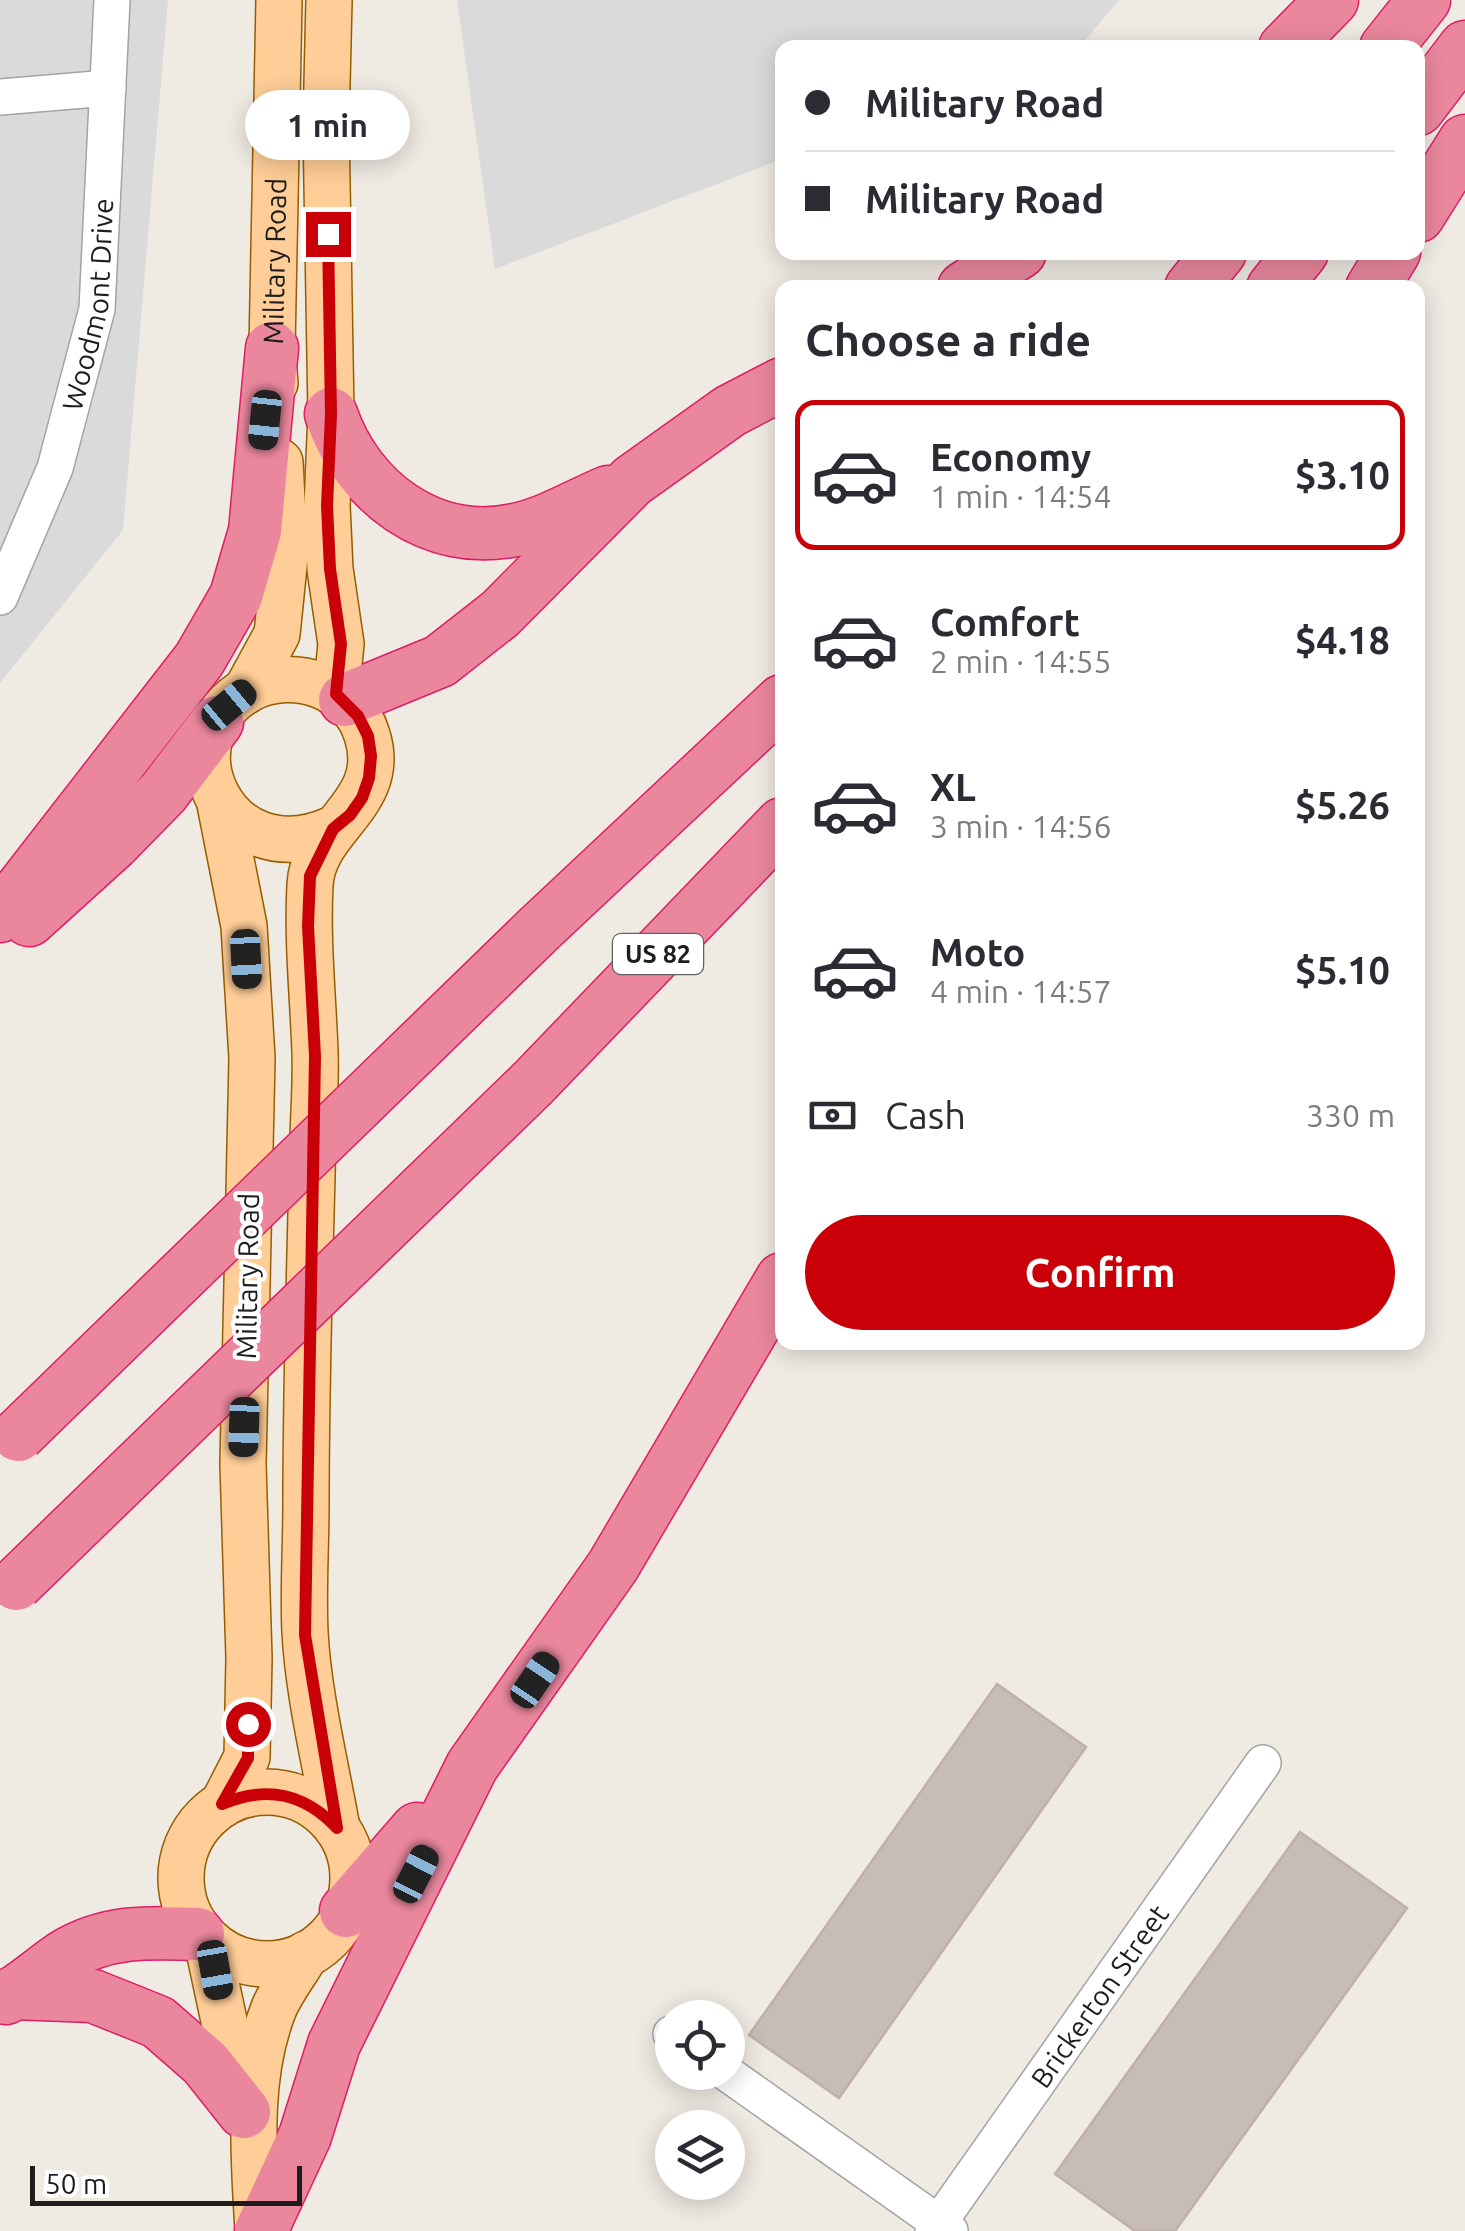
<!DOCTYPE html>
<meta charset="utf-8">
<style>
:root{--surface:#fff;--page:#f2f2f3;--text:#2b2b33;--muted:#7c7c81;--line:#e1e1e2;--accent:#ca0009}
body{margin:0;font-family:Ubuntu,sans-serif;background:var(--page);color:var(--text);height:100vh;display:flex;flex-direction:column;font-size:38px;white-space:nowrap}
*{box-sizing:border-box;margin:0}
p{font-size:32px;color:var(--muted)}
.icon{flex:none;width:55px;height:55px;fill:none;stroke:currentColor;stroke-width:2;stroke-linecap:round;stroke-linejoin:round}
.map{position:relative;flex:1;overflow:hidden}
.sheet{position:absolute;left:775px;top:280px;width:650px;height:1070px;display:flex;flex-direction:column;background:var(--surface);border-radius:20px;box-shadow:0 5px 25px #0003}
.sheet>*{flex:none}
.banner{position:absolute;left:775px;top:40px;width:650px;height:220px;border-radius:20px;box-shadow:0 5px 25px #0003;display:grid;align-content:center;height:220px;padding:0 30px;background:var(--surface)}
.fabs{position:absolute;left:655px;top:2000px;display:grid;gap:20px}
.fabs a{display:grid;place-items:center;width:90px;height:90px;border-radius:50%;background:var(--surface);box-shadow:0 5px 25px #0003;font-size:50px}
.scale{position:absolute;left:30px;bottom:25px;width:272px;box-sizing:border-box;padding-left:10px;border:5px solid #1d1d1d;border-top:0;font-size:28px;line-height:35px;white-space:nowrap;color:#1d1d1d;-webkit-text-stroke:8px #fff;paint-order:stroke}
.end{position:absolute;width:45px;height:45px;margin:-22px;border:12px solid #ca0009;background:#fff;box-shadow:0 0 0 5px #fff}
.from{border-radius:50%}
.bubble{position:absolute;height:70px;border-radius:35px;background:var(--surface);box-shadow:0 5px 25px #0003;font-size:32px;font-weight:700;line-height:70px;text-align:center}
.car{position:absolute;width:30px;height:60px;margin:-30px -15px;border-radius:12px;box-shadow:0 0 8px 2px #0007;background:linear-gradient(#222 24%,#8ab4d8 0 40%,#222 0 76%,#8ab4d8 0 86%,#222 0)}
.banner b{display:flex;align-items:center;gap:35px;height:95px;font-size:38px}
.banner b+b{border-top:2px solid var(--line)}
.banner i{width:25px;height:25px;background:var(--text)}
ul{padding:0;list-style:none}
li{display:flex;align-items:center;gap:30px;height:150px;margin:0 20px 15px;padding:0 10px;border:5px solid transparent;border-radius:20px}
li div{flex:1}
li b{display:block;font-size:38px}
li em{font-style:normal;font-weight:700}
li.active{border-color:var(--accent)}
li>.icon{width:90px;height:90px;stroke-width:1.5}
h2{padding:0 30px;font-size:45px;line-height:120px}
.pay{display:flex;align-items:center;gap:25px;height:110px;padding:0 30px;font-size:38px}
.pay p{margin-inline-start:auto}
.primary-button{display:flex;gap:20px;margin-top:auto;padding:20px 30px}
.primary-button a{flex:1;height:115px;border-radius:60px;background:var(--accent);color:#fff;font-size:40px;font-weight:700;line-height:115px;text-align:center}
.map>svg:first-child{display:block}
</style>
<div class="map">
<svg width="1465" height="2231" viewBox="0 0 1465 2231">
<rect width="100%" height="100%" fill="#efeae2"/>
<g fill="#dbdada">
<polygon points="0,0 168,0 123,530 0,683"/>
<polygon points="457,0 1119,0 1082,44 1073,47 782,48 782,159 495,269"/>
</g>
<g fill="#c7bcb6" stroke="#c1b0a4" stroke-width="2.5">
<polygon points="997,1684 1086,1747 839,2098 749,2035"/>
<polygon points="1300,1832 1407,1908 1175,2231 1135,2231 1055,2174"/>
</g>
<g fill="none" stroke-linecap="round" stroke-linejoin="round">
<defs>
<g id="minor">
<polyline points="0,97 108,88"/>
<path id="s1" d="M 0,597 L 55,468 L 97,309 L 112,0"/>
<polyline points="671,2034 672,2036"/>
<polyline points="725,2072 950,2231"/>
<path id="s2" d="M 933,2231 L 1263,1763"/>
</g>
<g id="major">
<polyline points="329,0 326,125 331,414 327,506 330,569 341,644 336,694"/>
<path id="s3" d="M 275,383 L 272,348 L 279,0"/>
<polyline points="246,691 277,634 285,556 280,462"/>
<polyline points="220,804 244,926 252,1058 243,1464 249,1658 247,1757 223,1804"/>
<path d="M 333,829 C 222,878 162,736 249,689 C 294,666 352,686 367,735 C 389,804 313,825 310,885 C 307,941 313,996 315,1052 C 316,1080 314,1108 313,1136 C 310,1258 306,1380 306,1503 C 306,1546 303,1589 305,1632 C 308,1693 326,1767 337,1828"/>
<circle cx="267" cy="1878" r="86"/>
<polyline points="207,1941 242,2105"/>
<path d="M 258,2231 C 254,2158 246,2078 274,2008 C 282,1989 296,1972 306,1954"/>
</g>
<g id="highway">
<polyline points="1285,48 1332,0"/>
<polyline points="1386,48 1424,0"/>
<polyline points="1418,109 1465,47"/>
<polyline points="1418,216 1465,141"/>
<polyline points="964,288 1020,252"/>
<polyline points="1191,288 1220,252"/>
<polyline points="1273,288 1302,252"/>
<polyline points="1372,288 1394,252"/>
<path d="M 331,414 C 357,491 431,548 515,530 C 548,523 577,505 608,492"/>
<polyline points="345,700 440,661 500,614 632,481 730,411 782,384"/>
<polyline points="0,916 199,660 236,596 255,531 272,348"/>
<polyline points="29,920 113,844 163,793 217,722"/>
<polyline points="540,928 782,701"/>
<polyline points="533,1083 782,824"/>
<polyline points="346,1911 417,1829"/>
<polyline points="13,1993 93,1996 158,2022 205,2063 244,2112"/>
<path d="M 6,1998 C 26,1986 44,1970 63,1957 C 105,1930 151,1932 198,1934"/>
<polyline points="261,2231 305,2136 334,2044 472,1766 613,1566 782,1279"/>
</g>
</defs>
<use href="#minor" stroke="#a4a4a4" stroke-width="38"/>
<use href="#major" stroke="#965e00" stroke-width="48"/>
<use href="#highway" stroke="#df1d68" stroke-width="55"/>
<use href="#minor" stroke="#fff" stroke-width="35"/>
<use href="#major" stroke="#ffcd97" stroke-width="45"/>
<use href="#highway" stroke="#ea879d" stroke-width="52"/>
<defs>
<g id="highway-bridge">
<polyline points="18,1435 540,928"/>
<polyline points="16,1584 533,1083"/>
</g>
</defs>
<use href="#highway-bridge" stroke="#df1d68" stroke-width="55" stroke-linecap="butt"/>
<use href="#highway-bridge" stroke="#ea879d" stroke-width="52"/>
</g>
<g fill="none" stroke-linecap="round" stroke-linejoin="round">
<path stroke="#ca0009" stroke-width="12" d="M 248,1724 L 248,1758 L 222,1804 C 267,1785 304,1793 337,1828 L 305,1635 L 315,1056 L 308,926 L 310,876 L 333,829 L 350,815 L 362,798 L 369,778 L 371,756 L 368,736 L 358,716 L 336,694 L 341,644 L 330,569 L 327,506 L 331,414 L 328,234"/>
</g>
<g text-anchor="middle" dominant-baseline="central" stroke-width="8" stroke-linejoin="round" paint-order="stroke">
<rect fill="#fff" stroke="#616161" stroke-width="2.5" x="613" y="934" width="90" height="40" rx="8"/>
<g font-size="25" font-weight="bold" fill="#1d1d1d">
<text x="658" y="954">US 82</text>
</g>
<g font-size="28" fill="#1d1d1d" stroke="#fff">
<text stroke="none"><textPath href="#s3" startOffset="122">Military Road</textPath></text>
<text stroke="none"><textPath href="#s1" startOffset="308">Woodmont Drive</textPath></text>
<text transform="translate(247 1276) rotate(-89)">Military Road</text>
<text stroke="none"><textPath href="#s2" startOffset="288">Brickerton Street</textPath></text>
</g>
</g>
</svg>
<div class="fabs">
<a><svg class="icon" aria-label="locate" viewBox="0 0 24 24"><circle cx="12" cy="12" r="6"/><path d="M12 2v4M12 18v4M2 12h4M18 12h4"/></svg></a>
<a><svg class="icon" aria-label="layers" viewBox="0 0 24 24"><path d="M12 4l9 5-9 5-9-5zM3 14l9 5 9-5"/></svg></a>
</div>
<div class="scale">50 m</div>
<i class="end from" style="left:248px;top:1724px"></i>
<i class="end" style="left:328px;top:234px"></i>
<div class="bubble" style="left:245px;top:90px;width:165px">1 min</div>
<i class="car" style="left:265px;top:420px;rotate:186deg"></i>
<i class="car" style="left:229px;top:705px;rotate:50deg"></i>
<i class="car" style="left:246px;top:959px;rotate:177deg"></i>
<i class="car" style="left:244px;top:1427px;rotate:182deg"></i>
<i class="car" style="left:535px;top:1680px;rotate:34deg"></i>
<i class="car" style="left:416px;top:1874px;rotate:27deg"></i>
<i class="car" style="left:215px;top:1970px;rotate:170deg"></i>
<div class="banner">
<b><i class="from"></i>Military Road</b>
<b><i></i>Military Road</b>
</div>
<section class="sheet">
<h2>Choose a ride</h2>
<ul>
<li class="active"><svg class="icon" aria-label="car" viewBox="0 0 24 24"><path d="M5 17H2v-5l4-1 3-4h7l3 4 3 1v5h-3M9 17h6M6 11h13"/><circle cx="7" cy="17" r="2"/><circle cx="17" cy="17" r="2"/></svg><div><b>Economy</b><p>1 min · 14:54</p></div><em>$3.10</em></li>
<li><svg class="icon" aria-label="car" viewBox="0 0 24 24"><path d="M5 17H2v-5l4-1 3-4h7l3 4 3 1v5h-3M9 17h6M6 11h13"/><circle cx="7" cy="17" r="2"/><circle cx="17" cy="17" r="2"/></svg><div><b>Comfort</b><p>2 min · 14:55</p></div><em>$4.18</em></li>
<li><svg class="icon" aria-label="car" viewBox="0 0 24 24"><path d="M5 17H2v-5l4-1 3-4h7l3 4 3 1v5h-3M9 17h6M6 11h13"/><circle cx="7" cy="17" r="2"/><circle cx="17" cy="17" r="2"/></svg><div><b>XL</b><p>3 min · 14:56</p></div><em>$5.26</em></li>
<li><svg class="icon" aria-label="car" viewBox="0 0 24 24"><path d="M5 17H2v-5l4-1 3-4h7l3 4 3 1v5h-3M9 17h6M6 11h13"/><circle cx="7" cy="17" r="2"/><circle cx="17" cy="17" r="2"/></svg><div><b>Moto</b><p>4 min · 14:57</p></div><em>$5.10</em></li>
</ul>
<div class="pay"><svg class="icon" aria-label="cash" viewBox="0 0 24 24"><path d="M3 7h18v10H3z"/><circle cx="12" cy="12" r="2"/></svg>Cash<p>330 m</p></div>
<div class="primary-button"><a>Confirm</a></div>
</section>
</div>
